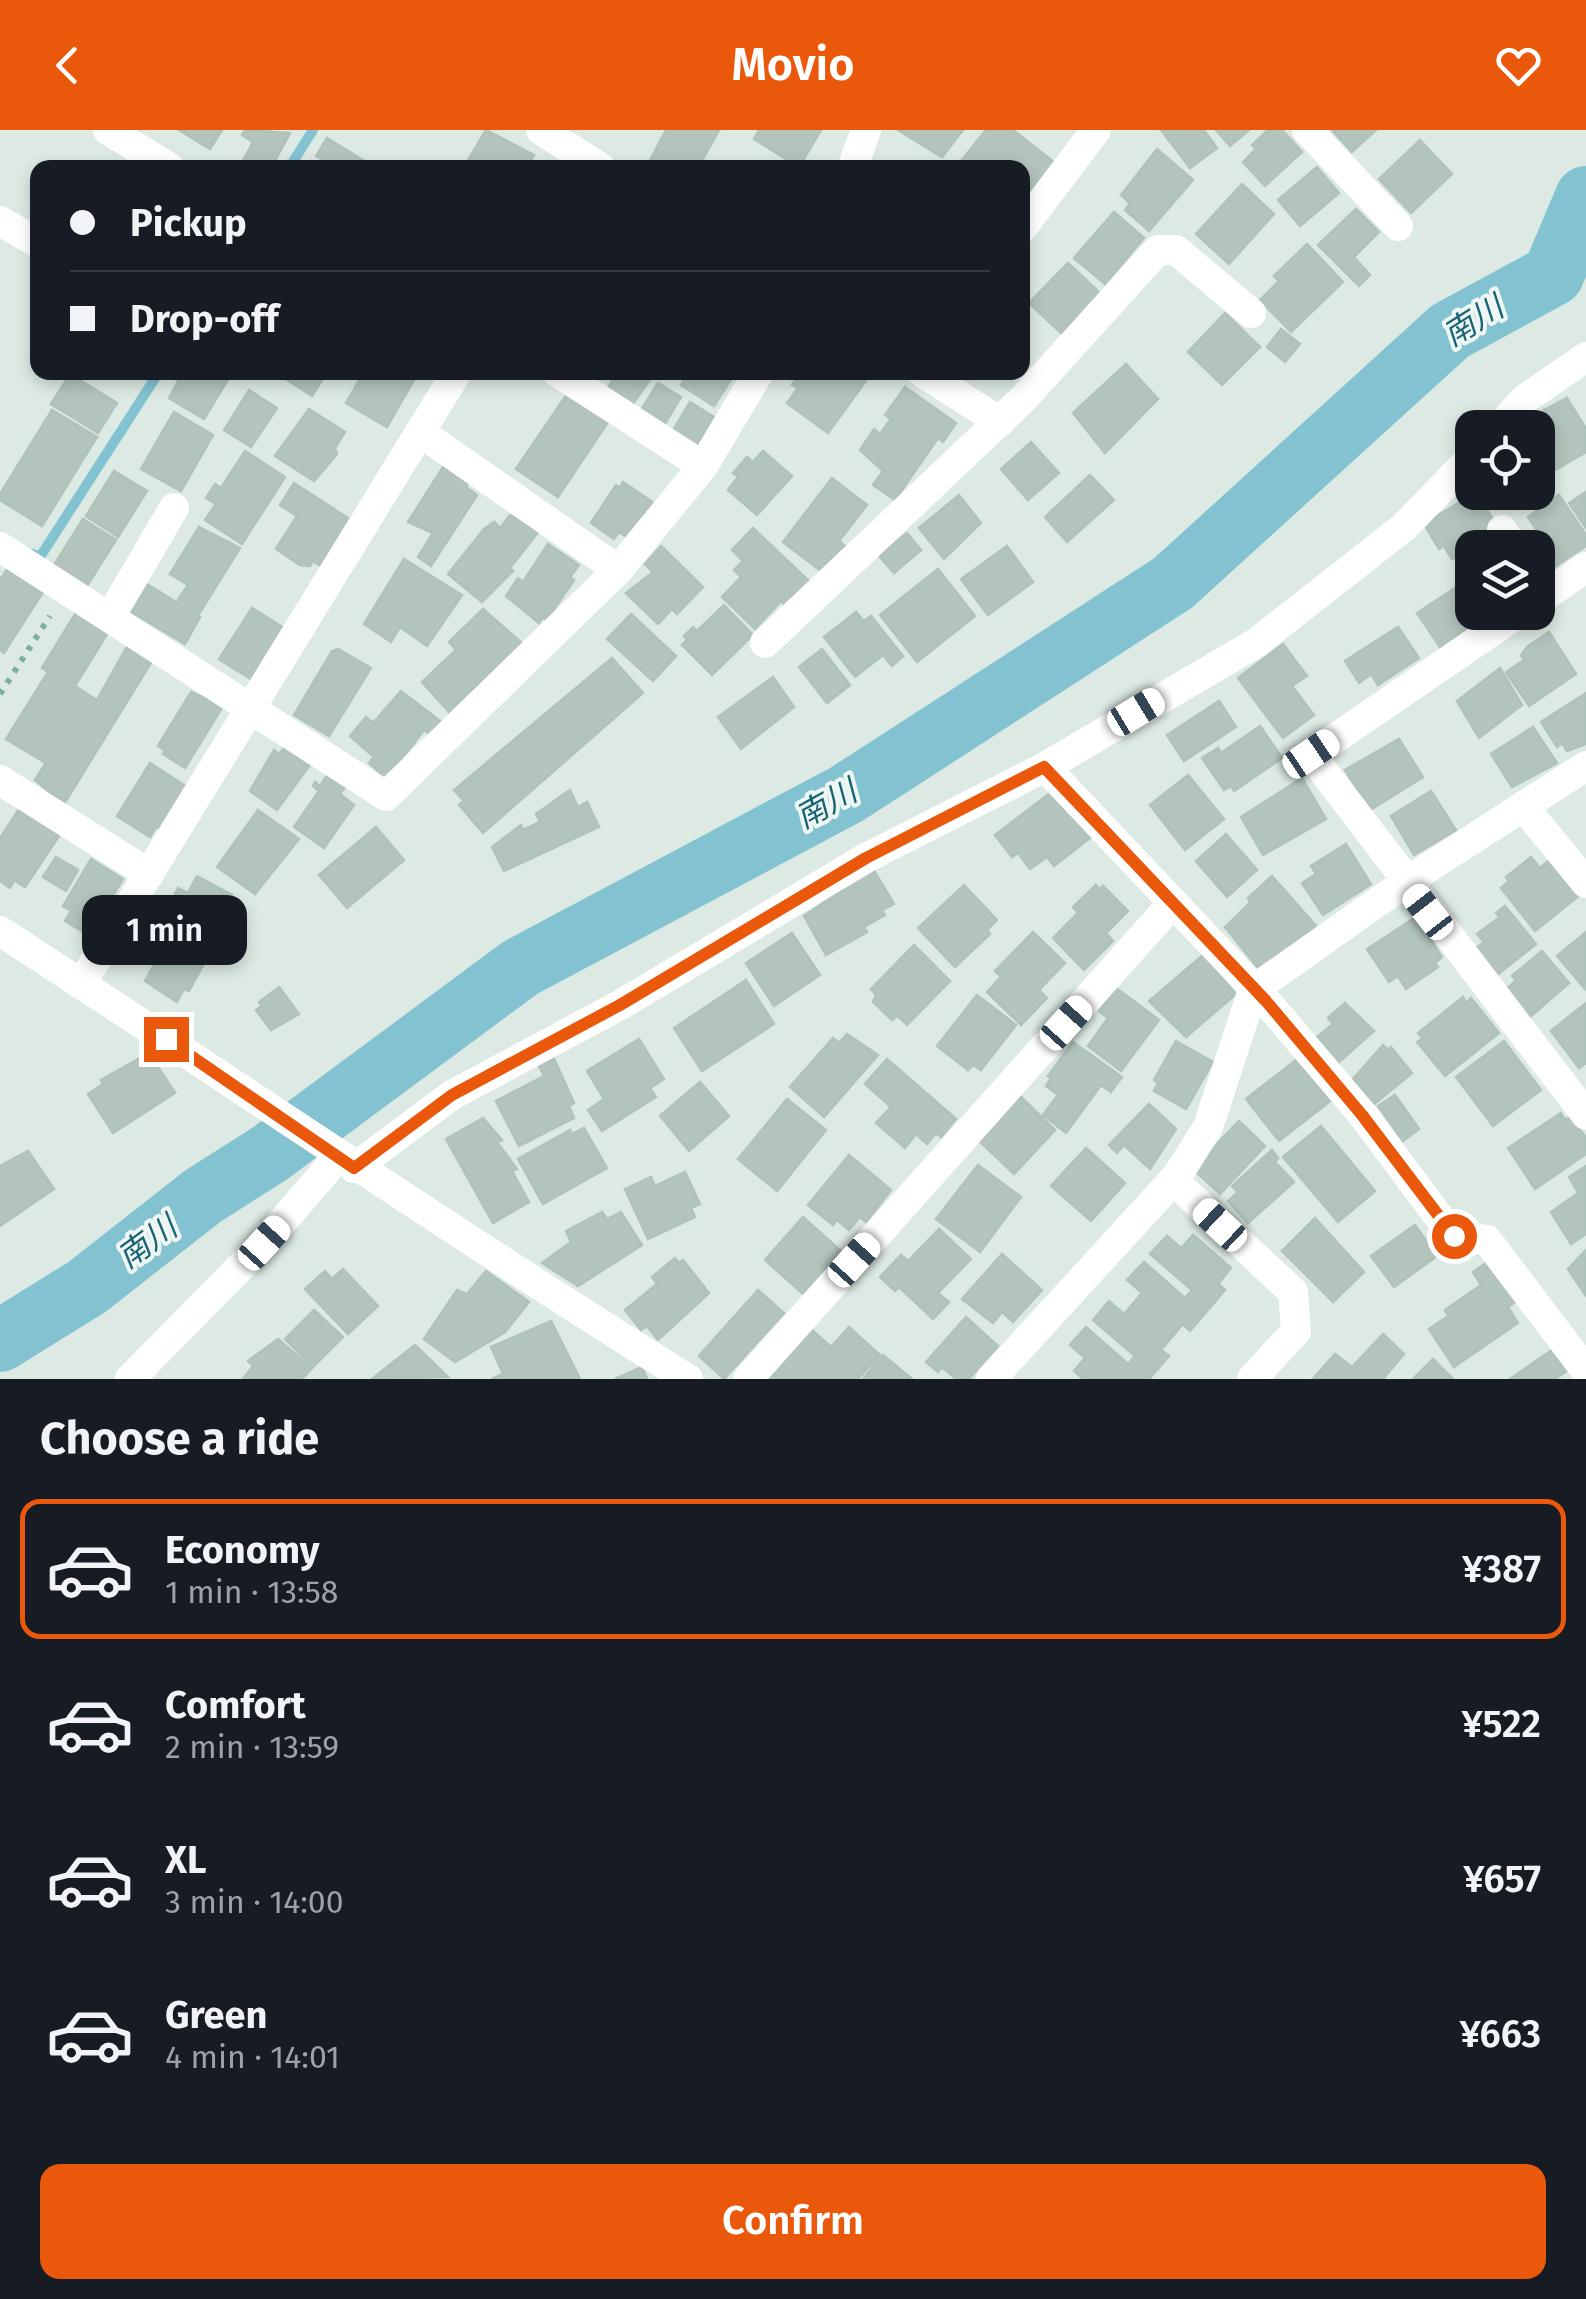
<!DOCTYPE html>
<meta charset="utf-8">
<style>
:root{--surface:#171b24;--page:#242831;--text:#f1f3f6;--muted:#9ea1a6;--line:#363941;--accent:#ea580c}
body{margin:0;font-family:"Fira Sans","Noto Sans JP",sans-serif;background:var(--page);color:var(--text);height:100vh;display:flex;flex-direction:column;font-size:38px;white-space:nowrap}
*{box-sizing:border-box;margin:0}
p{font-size:32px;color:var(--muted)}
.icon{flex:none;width:55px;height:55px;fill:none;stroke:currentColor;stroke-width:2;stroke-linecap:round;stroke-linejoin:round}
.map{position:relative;height:1249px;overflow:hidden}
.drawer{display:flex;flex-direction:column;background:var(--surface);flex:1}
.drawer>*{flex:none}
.banner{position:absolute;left:30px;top:30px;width:1000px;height:220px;border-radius:20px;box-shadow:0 5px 15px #0003;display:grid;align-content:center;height:220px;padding:0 40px;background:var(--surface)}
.tools{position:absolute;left:1455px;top:280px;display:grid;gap:20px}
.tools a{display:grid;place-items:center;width:100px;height:100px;border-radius:20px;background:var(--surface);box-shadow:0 5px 15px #0003;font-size:50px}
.end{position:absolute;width:45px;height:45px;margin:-22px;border:12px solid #ea580c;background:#fff;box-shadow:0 0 0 5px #fff}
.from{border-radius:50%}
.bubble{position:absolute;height:70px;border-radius:20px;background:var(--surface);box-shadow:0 5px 15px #0003;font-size:32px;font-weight:600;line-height:70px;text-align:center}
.car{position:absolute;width:30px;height:60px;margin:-30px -15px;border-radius:12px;box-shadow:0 0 8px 2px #0007;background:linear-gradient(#fff 24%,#345 0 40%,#fff 0 76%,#345 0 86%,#fff 0)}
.banner b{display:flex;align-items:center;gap:35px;height:95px;font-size:38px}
.banner b+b{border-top:2px solid var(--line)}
.banner i{width:25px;height:25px;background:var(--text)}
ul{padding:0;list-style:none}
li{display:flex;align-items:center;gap:30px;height:140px;margin:0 20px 15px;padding:0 20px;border:5px solid transparent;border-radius:20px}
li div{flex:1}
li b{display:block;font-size:38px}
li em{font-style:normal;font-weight:600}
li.selected{border-color:var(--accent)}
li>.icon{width:90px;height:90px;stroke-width:1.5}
h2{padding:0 40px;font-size:45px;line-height:120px}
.cta{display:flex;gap:20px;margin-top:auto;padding:20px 40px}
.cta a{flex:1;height:115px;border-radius:20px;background:var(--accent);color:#fff;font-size:40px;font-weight:600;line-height:115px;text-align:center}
header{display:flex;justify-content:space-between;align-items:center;height:130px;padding:0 40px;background:var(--accent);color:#fff;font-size:45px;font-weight:600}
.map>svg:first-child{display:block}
</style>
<header><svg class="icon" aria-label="back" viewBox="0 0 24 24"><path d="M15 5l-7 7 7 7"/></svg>Movio<svg class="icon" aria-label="heart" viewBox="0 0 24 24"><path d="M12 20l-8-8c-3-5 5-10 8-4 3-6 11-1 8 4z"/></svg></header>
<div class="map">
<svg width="1586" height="1249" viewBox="0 0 1586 1249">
<rect width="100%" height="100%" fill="#ddeae4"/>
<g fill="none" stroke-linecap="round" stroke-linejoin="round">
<g stroke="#83c3d1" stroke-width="10">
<polyline points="289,38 313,0"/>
<polyline points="33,424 40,427 159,242"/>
</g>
<polyline stroke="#83c3d1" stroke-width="62" points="0,1211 87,1157 203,1066 269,1024 520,838 847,664 1173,453 1450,201 1553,145 1586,67"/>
</g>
<g fill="#b3c4bd" stroke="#b0c3bb" stroke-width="2.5">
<polygon points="179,0 222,0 210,19"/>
<polygon points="245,0 290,3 271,38 239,38 253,12 242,5"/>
<polygon points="486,0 534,25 526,38 464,37"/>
<polygon points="666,0 719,0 698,38 654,38 648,34"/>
<polygon points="759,0 821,0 799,37 754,9"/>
<polygon points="898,0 963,0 942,27"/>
<polygon points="986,0 1013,0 1055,33 1032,62 1022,55 1022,38 969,38 961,31"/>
<polygon points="1161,0 1204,0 1217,18 1190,38"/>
<polygon points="1216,0 1249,0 1230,16"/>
<polygon points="1268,0 1282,0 1302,22 1265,56 1243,32 1256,19 1252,15"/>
<polygon points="1332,0 1376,0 1352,22"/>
<polygon points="327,8 366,32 362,38 319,38 324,30 316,26"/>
<polygon points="1420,10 1452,44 1411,83 1379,49"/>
<polygon points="1157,19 1193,50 1149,101 1125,80 1130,73 1121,65"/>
<polygon points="1317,37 1339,63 1300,96 1278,70"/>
<polygon points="1242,54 1274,84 1229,134 1196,104"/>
<polygon points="1356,79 1379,102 1354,127 1370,145 1359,156 1318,115"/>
<polygon points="1114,82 1144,108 1105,154 1074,128"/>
<polygon points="1307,114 1343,152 1291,202 1260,170 1279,151 1274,146"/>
<polygon points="1068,133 1100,163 1062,204 1029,173"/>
<polygon points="1225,183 1260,217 1222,255 1188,222"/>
<polygon points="1281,199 1300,214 1285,232 1267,217"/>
<polygon points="1126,234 1158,269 1105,323 1073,283"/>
<polygon points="183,242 230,246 204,289 169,268"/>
<polygon points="275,242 327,242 312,266"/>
<polygon points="364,242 401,242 414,250 387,297 346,273"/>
<polygon points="617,242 643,242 651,248 628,281 604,265"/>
<polygon points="689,242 736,242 714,276 681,255"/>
<polygon points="801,242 869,242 871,244 828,303 787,273 798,258 792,255"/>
<polygon points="70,244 117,273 98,303 51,274"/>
<polygon points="658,253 681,267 660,302 636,288"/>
<polygon points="905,257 956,293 943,312 938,308 895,370 873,355 883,341 860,320 874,299 880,304 891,289 885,285"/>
<polygon points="249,260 277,278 251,317 224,300"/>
<polygon points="567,264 608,292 558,367 516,339"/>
<polygon points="1567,268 1586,299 1586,322 1548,344 1538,327 1536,298 1541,294 1545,301 1554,295 1544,280"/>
<polygon points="690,272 714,287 693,322 669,307"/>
<polygon points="309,279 345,302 335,318 337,324 314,351 275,326"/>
<polygon points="52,280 97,307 42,396 0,370 0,364"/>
<polygon points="174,282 213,305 181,361 141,339"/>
<polygon points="1031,312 1059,343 1028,370 1001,339"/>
<polygon points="245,321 285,347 242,414 205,390 216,374 206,368 215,354 221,358"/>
<polygon points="763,321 792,346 757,385 728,360 738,347 733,343 747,327 753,332"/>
<polygon points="443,337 468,353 466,357 477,365 431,436 418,427 433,403 408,392"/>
<polygon points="114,341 147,361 118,407 86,386"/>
<polygon points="1090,345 1114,370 1067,412 1045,387"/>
<polygon points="832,348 867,375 839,411 845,416 820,440 783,412"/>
<polygon points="623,352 654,373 630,409 619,402 614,409 591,393 616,355 620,358"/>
<polygon points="294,353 351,390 321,436 313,431 310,436 300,435 276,419 297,386 280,375"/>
<polygon points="1476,362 1496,394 1471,410 1474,415 1452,429 1444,416 1439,419 1424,394"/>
<polygon points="1491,362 1536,362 1508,379 1498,364 1493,366"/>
<polygon points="1586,362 1586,398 1569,373"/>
<polygon points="959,365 981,393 944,429 919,398"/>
<polygon points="1559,365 1586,405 1586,416 1554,437 1540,416 1545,412 1528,387"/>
<polygon points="510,385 539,401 510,438 513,441 482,472 448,444 484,399 494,392 500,398"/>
<polygon points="83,389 116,410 87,456 54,435"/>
<polygon points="199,397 240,418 199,484 178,470 188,455 170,444"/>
<polygon points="753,398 810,452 787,477 781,471 755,499 722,467 741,447 734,440 743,431 732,420"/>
<polygon points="907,403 921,420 894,443 879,426"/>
<polygon points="548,414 579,435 570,447 574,450 547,490 542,488 539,493 506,466 518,448 523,452"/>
<polygon points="661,416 703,457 677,484 672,479 658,494 626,463 653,442 645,434"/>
<polygon points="1007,416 1033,452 988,485 961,449"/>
<polygon points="404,429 462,465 427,516 400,497 391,512 364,494"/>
<polygon points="7,439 43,462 4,523 0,520 0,450"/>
<polygon points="938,439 975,486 917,532 880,485"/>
<polygon points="147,454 200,487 185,514 130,481"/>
<polygon points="1458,456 1480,489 1440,517 1417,483"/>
<polygon points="724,475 753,505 712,545 682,515 687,510 684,506 693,497 697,501"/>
<polygon points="252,478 287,500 254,551 219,529"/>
<polygon points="483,479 522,513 449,582 422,552 456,520 449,512"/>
<polygon points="77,481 109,501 75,556 97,570 129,513 154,528 64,674 35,650 46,633 6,609 48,542 42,538"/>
<polygon points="856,482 864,491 871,486 903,526 892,536 883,525 855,547 824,507"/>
<polygon points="631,484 676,526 653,551 607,509"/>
<polygon points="1398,497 1419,528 1378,555 1371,544 1359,553 1345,531"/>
<polygon points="1549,502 1576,544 1529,576 1506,542 1524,530 1521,525 1527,517"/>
<polygon points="1283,514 1307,546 1292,556 1314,585 1283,608 1238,548"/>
<polygon points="338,519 371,538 329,606 294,585 332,521"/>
<polygon points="822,519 850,555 827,573 799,537"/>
<polygon points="612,528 643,563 483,703 459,675 464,671 454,660"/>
<polygon points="1500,538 1522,575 1479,608 1457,571"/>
<polygon points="773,547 794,577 741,619 718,587"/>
<polygon points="401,561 444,594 432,606 424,600 386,649 369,633 374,627 350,606 366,587 373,593"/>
<polygon points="191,562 223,576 185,638 163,624 165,621 158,616"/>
<polygon points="1586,563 1586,614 1567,621 1562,613 1557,617 1541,592"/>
<polygon points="1219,571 1236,597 1184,631 1167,605"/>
<polygon points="1260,596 1282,628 1234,661 1231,656 1224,660 1202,628 1218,618 1221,623"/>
<polygon points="1533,597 1557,633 1512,657 1491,624"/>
<polygon points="1399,609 1423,647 1370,680 1345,640"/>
<polygon points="284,618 309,636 277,680 250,661 274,620 279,624"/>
<polygon points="150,633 187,657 160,699 156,697 150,707 117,686"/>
<polygon points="328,644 346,656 340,664 354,675 324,718 294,697 319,661 313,656 315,652 320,656"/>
<polygon points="1188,645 1224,689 1185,720 1150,675"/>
<polygon points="1302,648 1326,689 1263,725 1241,687"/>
<polygon points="570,660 578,677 587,672 599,697 504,741 492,717 521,695 523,700 540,692 536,684"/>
<polygon points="1054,660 1090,708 1054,736 1047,727 1030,739 1018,723 1012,727 995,705"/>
<polygon points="1431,661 1456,700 1414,725 1391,686"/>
<polygon points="19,679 59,706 25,757 14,750 10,758 0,751 0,708"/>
<polygon points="258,680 299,709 255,764 217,737"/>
<polygon points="376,697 404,730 347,778 319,745"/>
<polygon points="1226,704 1257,740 1227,767 1196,731"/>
<polygon points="1346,714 1371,754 1323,785 1302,753 1316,744 1311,736"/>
<polygon points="56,727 78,740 66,761 43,747"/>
<polygon points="1531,727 1540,738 1552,728 1581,764 1535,801 1501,758 1509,751 1506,747"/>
<polygon points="91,729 123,749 89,805 65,791 71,781 63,776"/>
<polygon points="873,739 894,774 882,780 885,785 864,797 867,802 826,825 804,786"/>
<polygon points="197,746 232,765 196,832 203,835 189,861 184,859 177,872 145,851 155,833 139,824 164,777 180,786 184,780 171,772 178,758 188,763"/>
<polygon points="1272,746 1317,797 1263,844 1225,797 1250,773 1248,768"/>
<polygon points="964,755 997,790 987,800 990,804 955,837 918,798"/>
<polygon points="1096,755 1099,759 1103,756 1128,781 1106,803 1113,811 1084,840 1053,808 1078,783 1073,777"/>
<polygon points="1505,776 1536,814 1496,846 1475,819 1484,812 1477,804 1500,787 1496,783"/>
<polygon points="1416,787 1442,827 1435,833 1438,837 1406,859 1398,846 1389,852 1367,819"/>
<polygon points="1033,802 1065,833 1039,860 1047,868 1021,895 987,862 1001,847 995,841"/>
<polygon points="1586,802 1586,860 1557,826"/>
<polygon points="792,803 820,845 774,876 746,833"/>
<polygon points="914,815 950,851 907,895 898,886 892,890 873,872 876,865 871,859"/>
<polygon points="1542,821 1569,853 1530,887 1506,859 1516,851 1512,846"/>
<polygon points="1203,825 1236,864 1186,907 1149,871"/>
<polygon points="746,850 774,894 702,941 674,898"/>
<polygon points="279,857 299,884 271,900 256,880 262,876 259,872"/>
<polygon points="1116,858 1159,890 1121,941 1088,916 1108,888 1099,881"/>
<polygon points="977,865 1016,895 981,940 973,935 968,940 937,916"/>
<polygon points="1463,867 1466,873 1471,868 1499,903 1445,946 1417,912 1423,908 1418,903"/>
<polygon points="1345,873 1374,901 1338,933 1316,908 1333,894 1328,888"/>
<polygon points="1586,873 1586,933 1579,938 1551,901"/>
<polygon points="847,904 878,925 824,987 790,957 833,908 839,913"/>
<polygon points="639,909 664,949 650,958 656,967 602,1001 588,980 604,969 587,941"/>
<polygon points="1176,911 1213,932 1186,979 1154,961 1158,953 1154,950"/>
<polygon points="1504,911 1541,960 1493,996 1456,947"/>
<polygon points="1073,912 1122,947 1111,962 1101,955 1066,1003 1043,985 1058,965 1046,956 1051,948 1048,946"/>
<polygon points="1383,915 1388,920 1391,917 1412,943 1373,975 1352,950"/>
<polygon points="149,923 175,963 113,1003 88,964 103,954 101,950"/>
<polygon points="552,924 574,973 569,976 574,988 519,1016 496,971 544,946 537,932"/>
<polygon points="1301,926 1334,968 1279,1011 1246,969"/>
<polygon points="887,929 956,989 941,1007 936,1003 927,1014 916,1004 905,1018 876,993 891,977 865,954"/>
<polygon points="700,952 729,986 689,1021 660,986"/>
<polygon points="1018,964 1055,1000 1014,1044 976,1008"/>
<polygon points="1395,965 1419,999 1403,1011 1378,976"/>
<polygon points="787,969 826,1000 777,1061 738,1029"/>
<polygon points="1149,974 1176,999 1150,1039 1124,1015 1117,1023 1109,1015"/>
<polygon points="1561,983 1565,990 1571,986 1586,1008 1586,1024 1535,1059 1508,1018"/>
<polygon points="483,988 502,1010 497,1012 517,1039 512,1041 529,1072 493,1093 446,1009"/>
<polygon points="1239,991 1265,1016 1220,1064 1193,1039"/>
<polygon points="1321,996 1375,1061 1338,1092 1283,1027"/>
<polygon points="584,998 607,1038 543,1074 518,1029 570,1000 572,1004"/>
<polygon points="1086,1018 1125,1053 1091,1091 1051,1056"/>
<polygon points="1272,1020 1278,1028 1275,1032 1294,1052 1248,1093 1228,1071 1238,1062 1232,1056"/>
<polygon points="28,1021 54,1059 0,1096 0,1036"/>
<polygon points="849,1025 891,1060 866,1092 860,1087 849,1100 837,1090 833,1095 808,1075"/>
<polygon points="978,1035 1021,1067 980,1122 936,1089"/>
<polygon points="1586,1036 1586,1104 1571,1114 1551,1082 1578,1063 1569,1047"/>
<polygon points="685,1042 700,1074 691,1078 695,1087 648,1109 625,1059 651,1047 655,1056"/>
<polygon points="602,1082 607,1089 621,1082 642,1115 578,1156 542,1133 571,1112 566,1101"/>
<polygon points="803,1087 841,1121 803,1164 765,1130"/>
<polygon points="1315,1088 1364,1142 1333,1172 1282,1121"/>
<polygon points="1415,1095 1437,1126 1394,1157 1371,1126"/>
<polygon points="939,1099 971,1129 938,1163 949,1172 933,1189 899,1157 895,1161 880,1147 901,1125 908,1131"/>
<polygon points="1193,1105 1231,1138 1218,1154 1225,1160 1190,1201 1183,1194 1161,1220 1169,1226 1149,1249 1083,1249 1074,1241 1085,1228 1070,1215 1086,1197 1128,1234 1135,1226 1093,1190 1109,1171 1124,1184 1142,1163 1127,1150 1144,1132 1185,1168 1192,1160 1150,1124 1167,1106 1181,1118"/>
<polygon points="1586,1120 1586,1166 1568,1139"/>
<polygon points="1002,1124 1042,1160 1013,1192 1002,1182 993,1193 962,1169"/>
<polygon points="675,1128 679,1133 683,1130 709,1163 658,1210 647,1196 641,1200 625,1180 657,1154 652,1147"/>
<polygon points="1489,1131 1518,1170 1508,1177 1518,1193 1454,1237 1429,1199 1448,1186 1445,1180 1481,1155 1473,1142"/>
<polygon points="343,1139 378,1176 348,1204 305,1159 325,1141 332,1149"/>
<polygon points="486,1141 529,1172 505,1202 455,1232 424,1209 457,1160 467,1164"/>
<polygon points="758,1160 784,1183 724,1249 699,1226"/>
<polygon points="314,1180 343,1207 313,1237 285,1209"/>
<polygon points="966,1187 998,1216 969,1249 956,1249 942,1237 938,1242 926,1232"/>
<polygon points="551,1191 580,1249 492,1249 503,1244 491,1217"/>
<polygon points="849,1197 880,1225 858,1249 763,1249 810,1198 831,1217"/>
<polygon points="1383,1204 1404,1224 1383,1249 1313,1249 1335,1224 1352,1237"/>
<polygon points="278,1209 312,1238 302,1249 243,1249 253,1236 248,1231"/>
<polygon points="415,1215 448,1247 372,1249"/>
<polygon points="1552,1220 1567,1241 1555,1249 1510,1249"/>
<polygon points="883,1225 912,1249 863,1249"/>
<polygon points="1433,1229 1453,1249 1413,1249"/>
<polygon points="642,1237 647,1249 615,1249"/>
</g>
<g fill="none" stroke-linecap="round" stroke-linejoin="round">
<polyline stroke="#7daea0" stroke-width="6" stroke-dasharray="5 8" stroke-linecap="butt" points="0,564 50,486"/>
<g stroke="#fff" stroke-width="30">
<polyline points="108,0 170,38"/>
<polyline points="541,0 601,38"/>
<polyline points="1307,0 1398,96"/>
<polyline points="852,38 866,0"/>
<polyline points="0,91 38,113"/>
<polyline points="1022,98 1096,0"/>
<polyline points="557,242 703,336"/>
<polyline points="922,242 1000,292"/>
<polyline points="1498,298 1525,269 1586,227"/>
<polyline points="420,302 618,440"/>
<polyline points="1502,400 1514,418"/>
<polyline points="0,417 386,666 618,440 703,336 759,242"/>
<polyline points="1538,471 1586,437"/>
<polyline points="1520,482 1311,625 1586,985"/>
<polyline points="110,487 174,378"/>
<polyline points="765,513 1023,269 1158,120 1176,120 1251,183"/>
<polyline points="1045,637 1266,871 1363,985 1453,1106 1487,1110 1586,1241"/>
<polyline points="0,650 149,744"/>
<polyline points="1523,676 1586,753"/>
<path d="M 0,801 C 230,950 455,1104 688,1249"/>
<polyline points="81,854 457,242"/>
<polyline points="354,1038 452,965 620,875 866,728 1045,637 1256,513 1404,397 1472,327"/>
<polyline points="1173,1050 1293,1162 1296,1201 1252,1249"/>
<polyline points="130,1249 264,1113 338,1027"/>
<polyline points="748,1249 1172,774"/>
<polyline points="991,1249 1177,1046 1208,997 1253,860 1406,752 1586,636"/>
</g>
</g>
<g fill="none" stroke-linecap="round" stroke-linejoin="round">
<polyline stroke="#ea580c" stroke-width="12" points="166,909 354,1038 452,965 620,875 866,728 1044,637 1266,871 1362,985 1454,1106"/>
</g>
<g text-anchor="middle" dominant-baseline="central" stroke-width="8" stroke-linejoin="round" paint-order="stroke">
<g font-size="32" font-style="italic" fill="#186475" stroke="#edf6f2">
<text transform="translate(1473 191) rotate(-32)">南川</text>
<text transform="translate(826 674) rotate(-29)">南川</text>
<text transform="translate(147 1112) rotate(-36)">南川</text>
</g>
</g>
</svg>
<div class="tools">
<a><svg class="icon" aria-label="locate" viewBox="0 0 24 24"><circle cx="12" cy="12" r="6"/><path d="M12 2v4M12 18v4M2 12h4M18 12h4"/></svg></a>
<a><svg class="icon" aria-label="layers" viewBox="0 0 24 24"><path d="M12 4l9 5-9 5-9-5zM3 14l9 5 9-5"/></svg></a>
</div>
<i class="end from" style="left:1454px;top:1106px"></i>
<i class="end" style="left:166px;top:909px"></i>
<div class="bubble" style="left:82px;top:765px;width:165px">1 min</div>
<i class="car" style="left:1136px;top:582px;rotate:59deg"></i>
<i class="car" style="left:1311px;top:624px;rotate:56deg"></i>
<i class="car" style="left:1428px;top:782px;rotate:322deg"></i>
<i class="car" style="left:1066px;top:893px;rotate:42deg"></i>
<i class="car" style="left:1220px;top:1095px;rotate:313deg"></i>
<i class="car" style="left:264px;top:1113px;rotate:42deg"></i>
<i class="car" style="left:854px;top:1130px;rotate:42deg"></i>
<div class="banner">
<b><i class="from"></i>Pickup</b>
<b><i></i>Drop-off</b>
</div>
</div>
<section class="drawer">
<h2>Choose a ride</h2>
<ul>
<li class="selected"><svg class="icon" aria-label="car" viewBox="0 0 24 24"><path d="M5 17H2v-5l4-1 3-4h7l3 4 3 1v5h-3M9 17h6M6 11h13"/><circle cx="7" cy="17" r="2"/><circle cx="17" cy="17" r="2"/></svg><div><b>Economy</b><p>1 min · 13:58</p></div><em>¥387</em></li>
<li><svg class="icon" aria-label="car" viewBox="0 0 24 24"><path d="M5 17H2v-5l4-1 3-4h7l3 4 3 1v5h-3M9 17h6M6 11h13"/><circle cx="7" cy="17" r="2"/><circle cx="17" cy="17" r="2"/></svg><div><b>Comfort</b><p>2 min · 13:59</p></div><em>¥522</em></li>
<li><svg class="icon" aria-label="car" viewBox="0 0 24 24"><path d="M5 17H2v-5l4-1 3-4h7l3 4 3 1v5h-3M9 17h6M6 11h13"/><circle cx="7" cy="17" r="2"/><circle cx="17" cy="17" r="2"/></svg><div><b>XL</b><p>3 min · 14:00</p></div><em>¥657</em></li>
<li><svg class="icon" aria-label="car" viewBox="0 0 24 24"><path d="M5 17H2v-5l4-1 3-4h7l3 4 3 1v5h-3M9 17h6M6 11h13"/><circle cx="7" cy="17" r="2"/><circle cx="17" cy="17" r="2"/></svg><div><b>Green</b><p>4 min · 14:01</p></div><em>¥663</em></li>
</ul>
<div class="cta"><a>Confirm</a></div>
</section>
